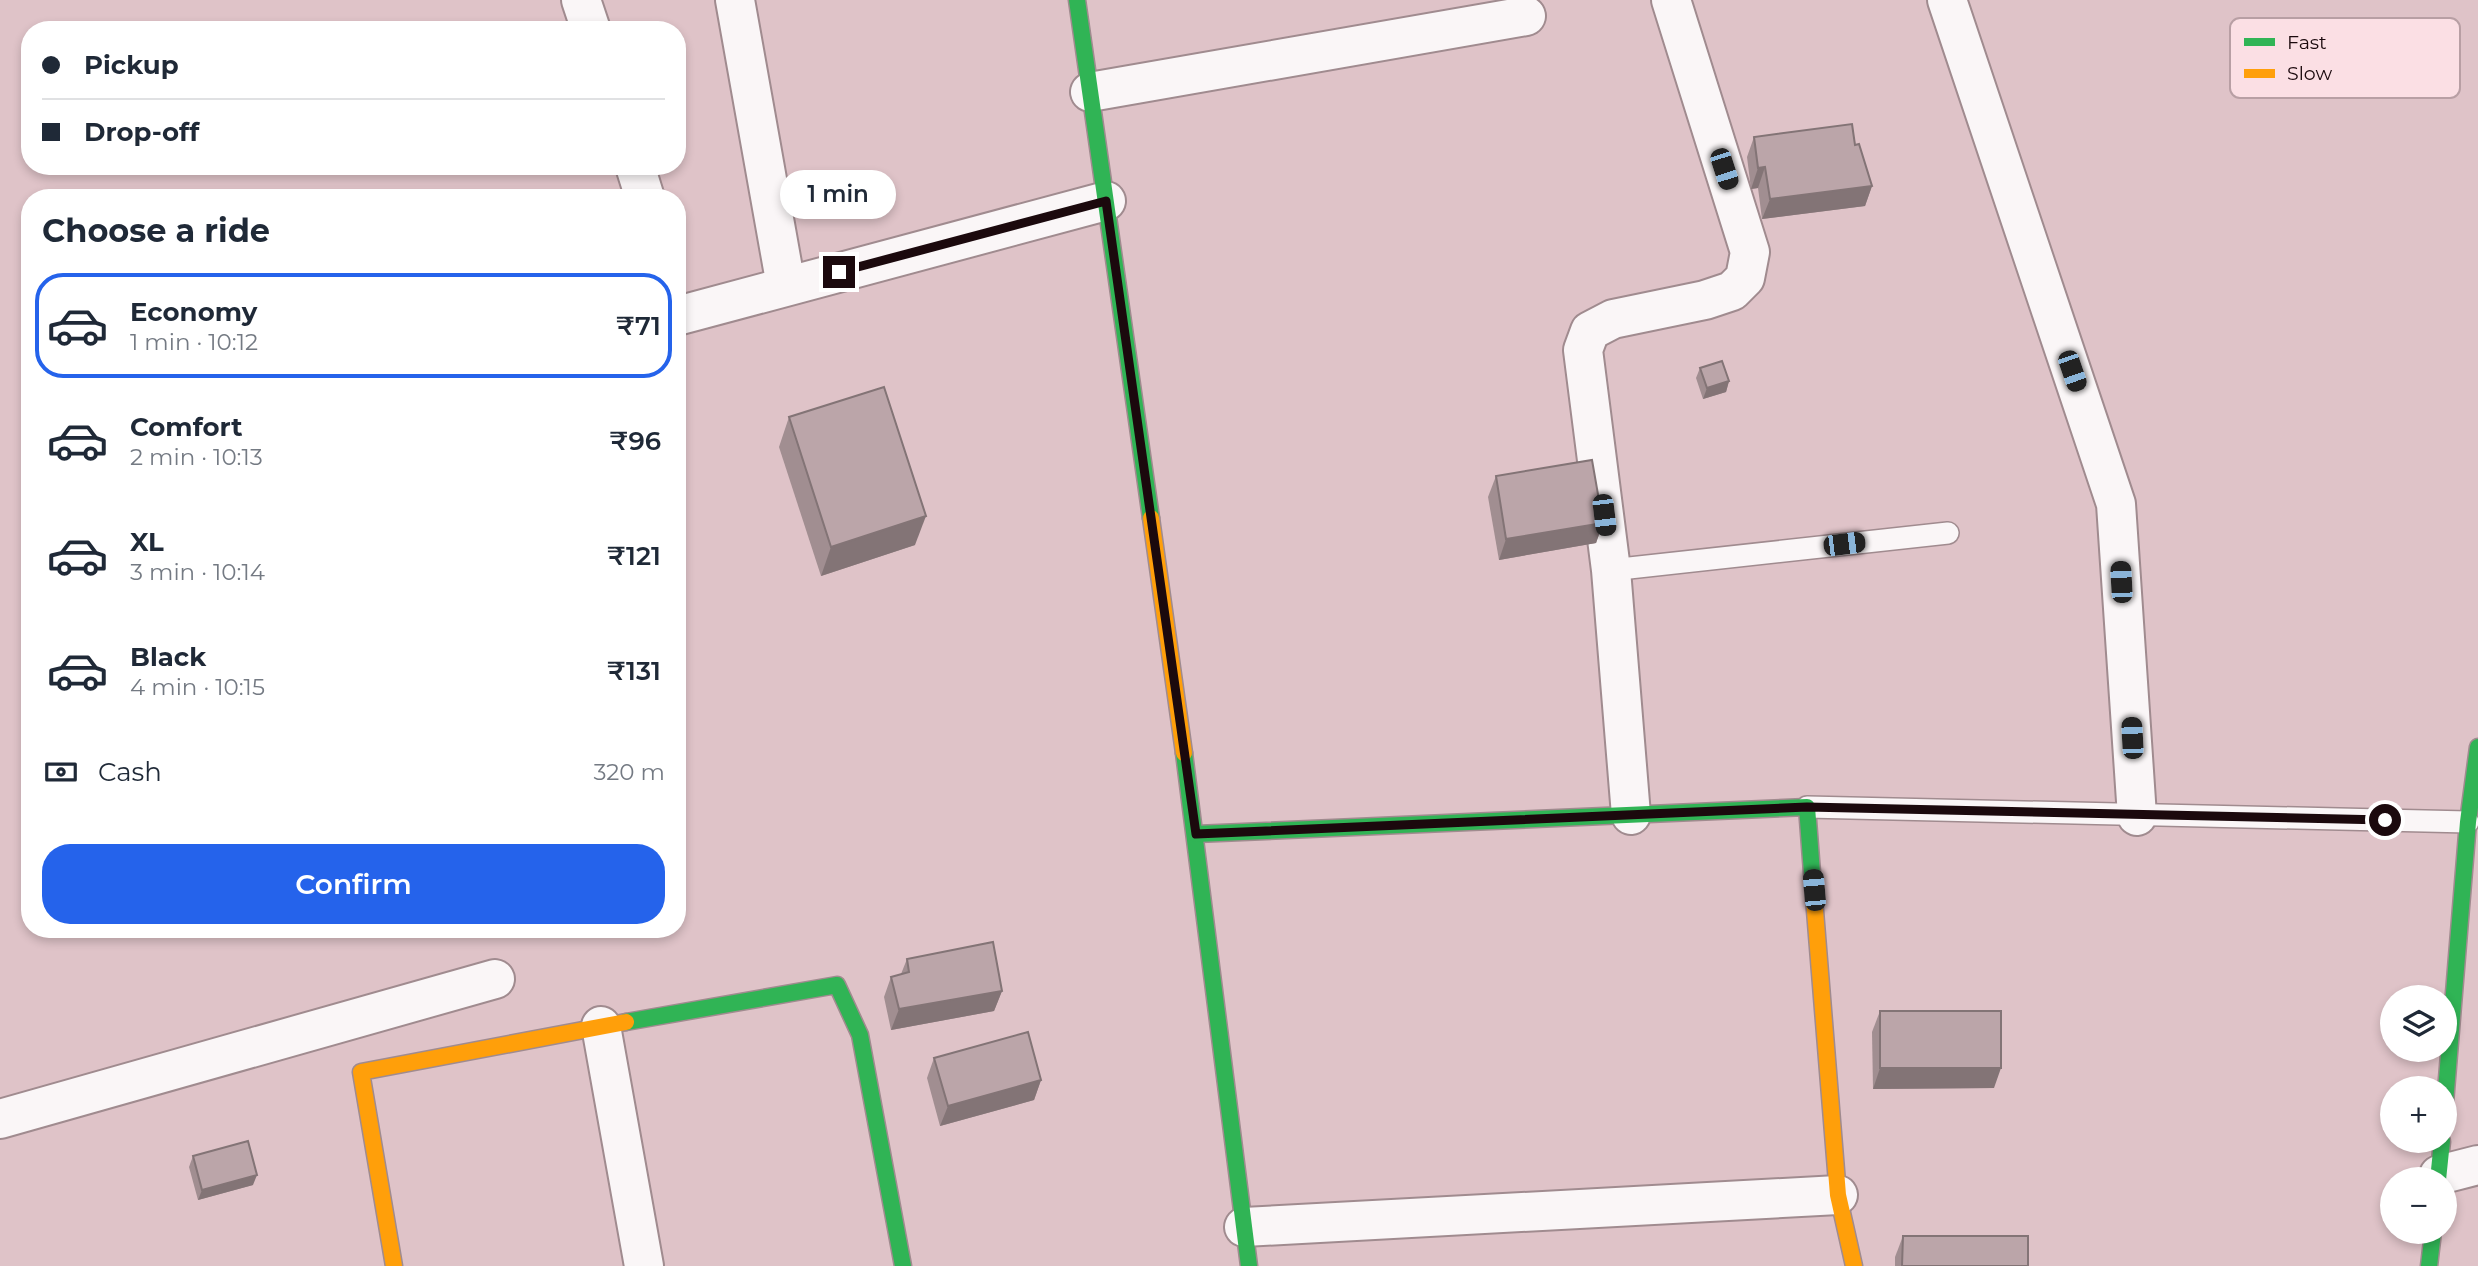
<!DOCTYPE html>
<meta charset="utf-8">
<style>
:root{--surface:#fff;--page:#f2f2f3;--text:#1f2937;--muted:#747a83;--line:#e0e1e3;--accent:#2563eb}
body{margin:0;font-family:Montserrat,sans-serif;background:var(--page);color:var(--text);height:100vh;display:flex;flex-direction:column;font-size:26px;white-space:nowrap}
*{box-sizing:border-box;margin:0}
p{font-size:23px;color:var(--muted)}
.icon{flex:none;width:38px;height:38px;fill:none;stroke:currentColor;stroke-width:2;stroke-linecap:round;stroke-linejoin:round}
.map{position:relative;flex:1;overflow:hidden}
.details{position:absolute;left:21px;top:189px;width:665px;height:749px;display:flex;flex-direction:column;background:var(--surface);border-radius:28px;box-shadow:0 4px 10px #0003}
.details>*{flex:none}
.banner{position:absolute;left:21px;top:21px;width:665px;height:154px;border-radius:28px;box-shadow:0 4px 10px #0003;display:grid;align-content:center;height:154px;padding:0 21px;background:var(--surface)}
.fabs{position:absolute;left:2380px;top:985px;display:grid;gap:14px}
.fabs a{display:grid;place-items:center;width:77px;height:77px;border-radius:50%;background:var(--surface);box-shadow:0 4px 10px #0003;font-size:35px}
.end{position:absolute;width:32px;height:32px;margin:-16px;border:9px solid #1b090d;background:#fff;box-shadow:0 0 0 4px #fff}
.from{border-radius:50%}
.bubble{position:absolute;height:49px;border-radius:24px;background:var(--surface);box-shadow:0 4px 10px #0003;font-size:23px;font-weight:600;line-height:49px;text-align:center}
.car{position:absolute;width:21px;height:42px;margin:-21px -10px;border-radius:9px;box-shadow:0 0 5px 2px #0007;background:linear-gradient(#222 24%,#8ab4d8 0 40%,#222 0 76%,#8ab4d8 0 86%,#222 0)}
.banner b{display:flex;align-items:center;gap:24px;height:66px;font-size:26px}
.banner b+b{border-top:2px solid var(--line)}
.banner i{width:18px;height:18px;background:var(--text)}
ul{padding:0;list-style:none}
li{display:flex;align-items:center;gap:21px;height:105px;margin:0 14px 10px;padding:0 7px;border:4px solid transparent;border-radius:28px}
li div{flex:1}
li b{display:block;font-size:26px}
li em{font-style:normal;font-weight:600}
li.on{border-color:var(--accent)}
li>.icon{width:63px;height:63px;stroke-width:1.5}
h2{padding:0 21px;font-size:32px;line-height:84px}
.pay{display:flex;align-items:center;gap:18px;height:77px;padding:0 21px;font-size:26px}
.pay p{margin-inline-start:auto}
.button{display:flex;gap:14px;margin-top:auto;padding:14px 21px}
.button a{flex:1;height:80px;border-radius:28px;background:var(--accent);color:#fff;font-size:28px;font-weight:600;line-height:80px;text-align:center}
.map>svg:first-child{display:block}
</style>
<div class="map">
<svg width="2478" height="1266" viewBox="0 0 2478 1266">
<rect width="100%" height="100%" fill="#dfc3c8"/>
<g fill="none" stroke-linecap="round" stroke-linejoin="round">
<defs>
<g id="lane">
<polyline points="1611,570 1948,533"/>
<polyline points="1807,807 2468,822"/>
</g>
<g id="street">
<polyline points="581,0 591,30"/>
<polyline points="735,0 786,286"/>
<polyline points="1947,0 2116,504 2137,816"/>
<polyline points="1090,92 1526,16"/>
<polyline points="635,166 645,198"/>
<polyline points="677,316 1106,201"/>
<polyline points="1631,815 1611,570 1583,350 1590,331 1613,319 1705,300 1732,291 1745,278 1750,252 1671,0"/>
<polyline points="601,1026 644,1266"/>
<polyline points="0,1119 495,979"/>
<polyline points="2439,1175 2478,1165"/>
<polyline points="1244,1227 1838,1195"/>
</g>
<g id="fast">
<polyline points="1077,0 1151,518"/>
<polyline points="1184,753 1249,1266"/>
<polyline points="1196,834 1807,807 1813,886"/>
<polyline points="626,1022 837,985 860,1035 903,1266"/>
<polyline points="2445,1103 2468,822 2478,747"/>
<polyline points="2438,1180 2442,1141"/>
<polyline points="2429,1266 2433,1232"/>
</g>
<g id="slow">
<polyline points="1151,518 1184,753"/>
<polyline points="1813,886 1838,1195 1854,1266"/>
<polyline points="394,1266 361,1072 626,1022"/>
</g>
</defs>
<use href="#lane" stroke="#a08b8f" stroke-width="24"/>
<use href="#street" stroke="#a08b8f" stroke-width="42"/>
<use href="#fast" stroke="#a08b8f" stroke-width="19"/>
<use href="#slow" stroke="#a08b8f" stroke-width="19"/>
<use href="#lane" stroke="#faf6f7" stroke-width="21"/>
<use href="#street" stroke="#faf6f7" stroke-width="38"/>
<use href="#fast" stroke="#30b455" stroke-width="16"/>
<use href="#slow" stroke="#ff9f0a" stroke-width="16"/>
</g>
<g fill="#a18e91">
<polygon points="1754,137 1855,145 1872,186 1865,206 1762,219 1758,188 1751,189 1747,157"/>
<polygon points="1700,368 1729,381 1726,392 1703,399 1696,378"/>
<polygon points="789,417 915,545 821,576 779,447"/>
<polygon points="1496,476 1603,523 1596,543 1499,560 1488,497"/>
<polygon points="907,959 1002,991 994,1011 891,1030 884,997 891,977 901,974"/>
<polygon points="1880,1011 1994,1088 1873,1089 1872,1032"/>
<polygon points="934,1058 1041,1080 1034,1100 940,1126 927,1078"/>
<polygon points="193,1156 253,1185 198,1200 189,1167"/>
<polygon points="1903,1236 2028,1266 1895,1266 1895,1257"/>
</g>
<g fill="#837476">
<polygon points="1765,167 1758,188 1751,189 1758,168"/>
<polygon points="1872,186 1865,206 1762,219 1770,199"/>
<polygon points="1729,381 1726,392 1703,399 1707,388"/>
<polygon points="926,516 915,545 821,576 831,547"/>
<polygon points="1603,523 1596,543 1499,560 1506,539"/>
<polygon points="1002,991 994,1011 891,1030 899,1009"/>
<polygon points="1880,1068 2001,1068 1994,1088 1873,1089"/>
<polygon points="1041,1080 1034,1100 940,1126 948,1106"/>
<polygon points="257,1175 253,1185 198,1200 202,1190"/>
</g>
<g fill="#bba5a9" stroke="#837476" stroke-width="2">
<polygon points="1852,124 1855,145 1859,144 1872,186 1770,199 1765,167 1758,168 1754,137"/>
<polygon points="1722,361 1729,381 1707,388 1700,368"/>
<polygon points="884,387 926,516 831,547 789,417"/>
<polygon points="1592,460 1603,523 1506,539 1496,476"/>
<polygon points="993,942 1002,991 899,1009 891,977 909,972 907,959"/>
<rect x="1880" y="1011" width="121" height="57"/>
<polygon points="1028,1032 1041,1080 948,1106 934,1058"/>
<polygon points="248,1141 257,1175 202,1190 193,1156"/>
<polygon points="1903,1236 2028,1236 2028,1266 1902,1266"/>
</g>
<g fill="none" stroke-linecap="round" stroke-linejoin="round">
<polyline stroke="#1b090d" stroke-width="9" points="839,272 1106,201 1196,834 1807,807 2385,820"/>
</g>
<rect x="2230" y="18" width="230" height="80" rx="10" fill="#fbdfe4" stroke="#b89fa4" stroke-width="2"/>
<rect x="2244" y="38" width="31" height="8" fill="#30b455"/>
<rect x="2244" y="69" width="31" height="9" fill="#ff9f0a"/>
<g font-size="19" fill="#1b090d">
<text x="2287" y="49">Fast</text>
<text x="2287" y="80">Slow</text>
</g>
</svg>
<div class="fabs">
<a><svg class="icon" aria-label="layers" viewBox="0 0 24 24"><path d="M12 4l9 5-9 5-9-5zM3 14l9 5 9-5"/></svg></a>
<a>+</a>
<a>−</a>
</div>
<i class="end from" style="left:2385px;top:820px"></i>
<i class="end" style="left:839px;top:272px"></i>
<div class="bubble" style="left:780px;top:170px;width:116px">1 min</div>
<i class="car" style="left:1724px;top:169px;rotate:162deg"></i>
<i class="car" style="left:2072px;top:371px;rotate:161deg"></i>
<i class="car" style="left:1604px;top:515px;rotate:173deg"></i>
<i class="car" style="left:1844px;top:544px;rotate:83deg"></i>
<i class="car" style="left:2121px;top:582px;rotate:357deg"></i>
<i class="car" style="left:2132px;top:738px;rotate:357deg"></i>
<i class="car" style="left:1814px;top:890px;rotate:355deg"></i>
<div class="banner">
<b><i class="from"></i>Pickup</b>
<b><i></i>Drop-off</b>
</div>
<section class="details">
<h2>Choose a ride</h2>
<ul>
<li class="on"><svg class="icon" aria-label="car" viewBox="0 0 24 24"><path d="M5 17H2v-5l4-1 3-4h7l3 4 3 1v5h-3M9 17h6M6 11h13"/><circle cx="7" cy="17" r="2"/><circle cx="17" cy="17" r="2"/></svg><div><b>Economy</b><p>1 min · 10:12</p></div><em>₹71</em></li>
<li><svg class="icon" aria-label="car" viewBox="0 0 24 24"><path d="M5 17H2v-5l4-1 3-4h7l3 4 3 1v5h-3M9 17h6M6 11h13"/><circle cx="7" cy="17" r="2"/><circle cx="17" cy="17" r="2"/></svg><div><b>Comfort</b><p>2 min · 10:13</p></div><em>₹96</em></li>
<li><svg class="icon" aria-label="car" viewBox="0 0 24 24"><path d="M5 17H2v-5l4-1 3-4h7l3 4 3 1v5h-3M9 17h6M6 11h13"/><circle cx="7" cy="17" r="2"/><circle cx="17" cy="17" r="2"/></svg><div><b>XL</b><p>3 min · 10:14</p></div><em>₹121</em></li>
<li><svg class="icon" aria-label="car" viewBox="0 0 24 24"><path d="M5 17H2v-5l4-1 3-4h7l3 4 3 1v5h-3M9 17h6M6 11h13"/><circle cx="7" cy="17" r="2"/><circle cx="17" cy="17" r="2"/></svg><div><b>Black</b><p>4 min · 10:15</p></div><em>₹131</em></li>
</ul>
<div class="pay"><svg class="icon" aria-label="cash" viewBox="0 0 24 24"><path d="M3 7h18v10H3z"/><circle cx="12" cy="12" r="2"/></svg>Cash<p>320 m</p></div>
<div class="button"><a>Confirm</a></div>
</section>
</div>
